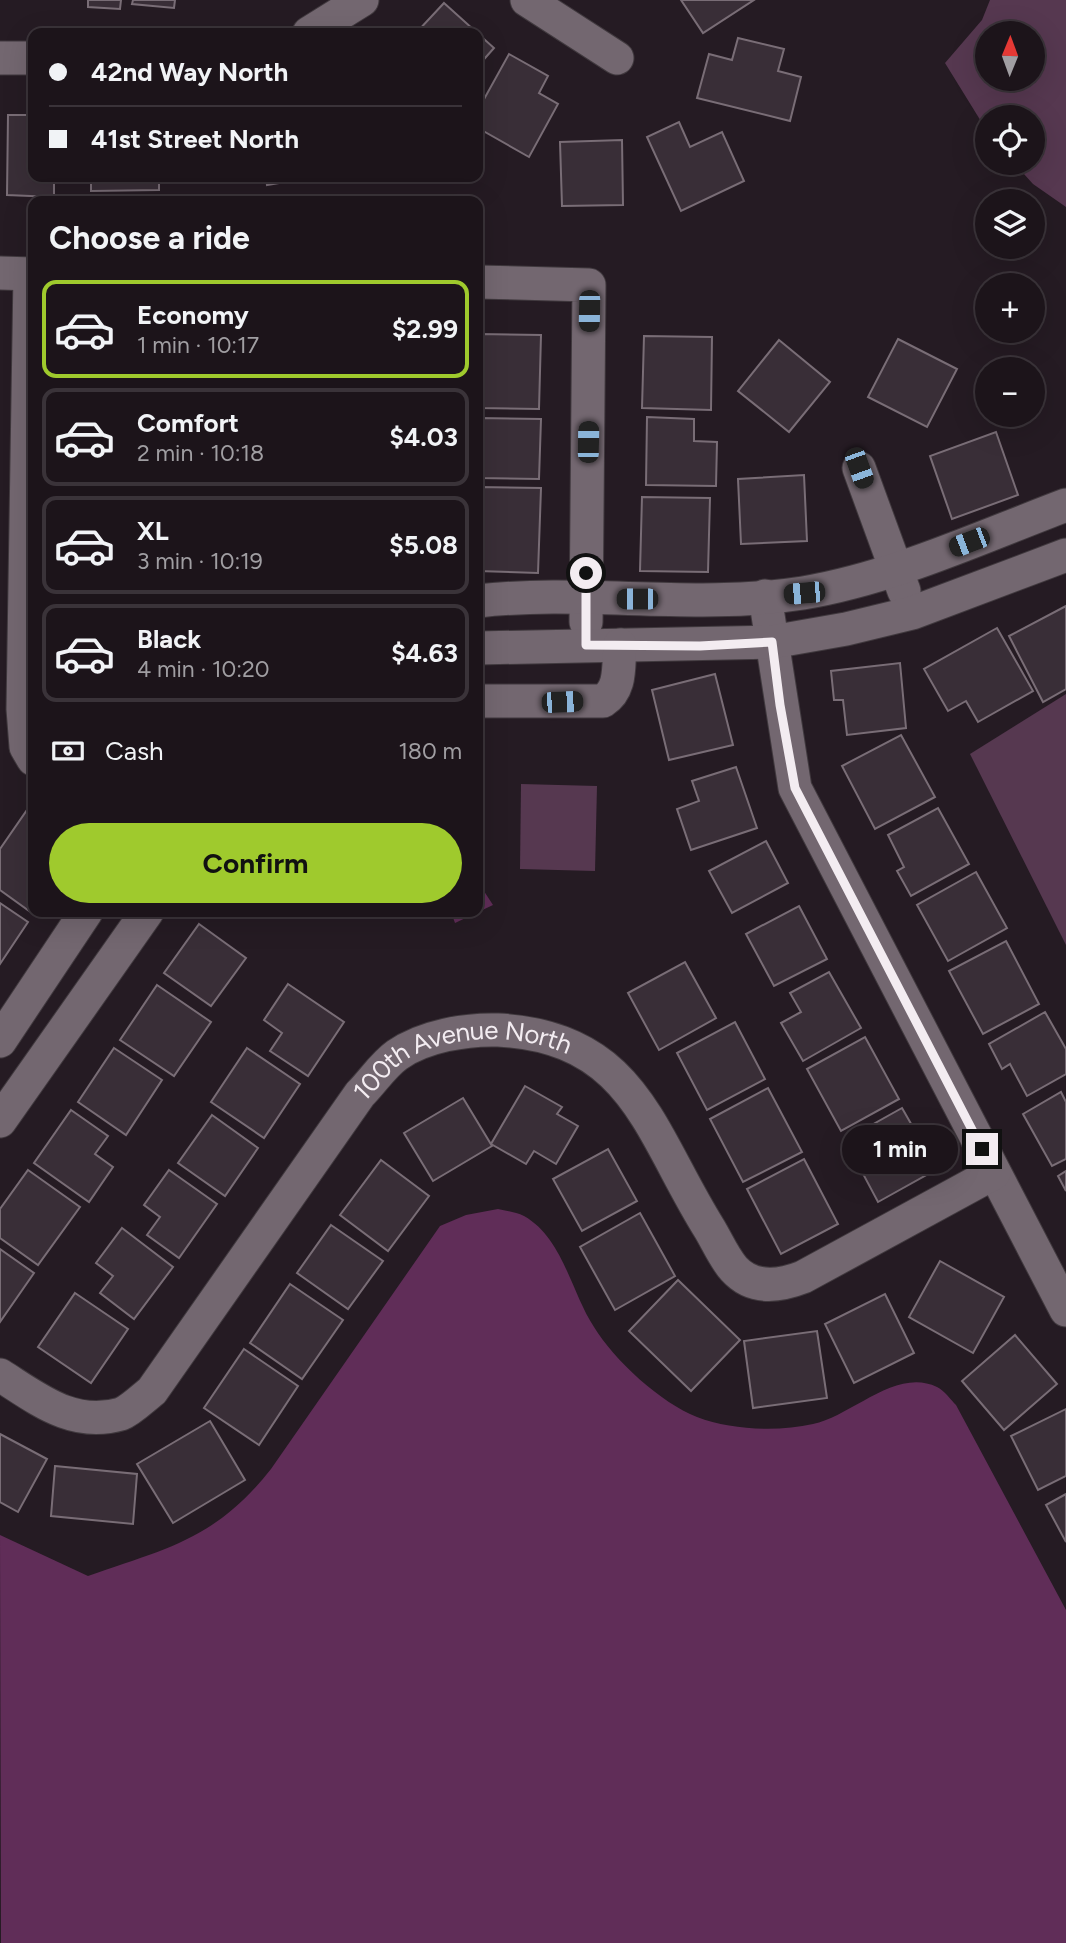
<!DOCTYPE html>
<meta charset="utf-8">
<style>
:root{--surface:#1c141a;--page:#251d23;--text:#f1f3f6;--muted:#a09ea2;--line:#3a3339;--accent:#9fca2d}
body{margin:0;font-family:Figtree,sans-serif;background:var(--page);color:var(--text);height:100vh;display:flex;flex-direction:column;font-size:26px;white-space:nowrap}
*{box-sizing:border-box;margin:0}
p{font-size:23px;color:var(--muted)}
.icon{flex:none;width:38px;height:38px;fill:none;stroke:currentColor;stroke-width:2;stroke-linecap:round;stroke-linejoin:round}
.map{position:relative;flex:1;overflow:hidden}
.panel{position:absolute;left:28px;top:196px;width:455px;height:721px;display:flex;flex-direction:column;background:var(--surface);border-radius:14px;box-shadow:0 7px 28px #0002,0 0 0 2px var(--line)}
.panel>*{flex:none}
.hud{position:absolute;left:28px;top:28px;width:455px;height:154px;border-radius:14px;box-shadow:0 7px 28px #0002,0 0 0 2px var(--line);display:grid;align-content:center;height:154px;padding:0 21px;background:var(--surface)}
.needle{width:46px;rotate:1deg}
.fabs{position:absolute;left:975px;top:21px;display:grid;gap:14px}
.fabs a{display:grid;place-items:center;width:70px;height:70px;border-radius:50%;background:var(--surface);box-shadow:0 7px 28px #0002,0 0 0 2px var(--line);font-size:35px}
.end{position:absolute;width:32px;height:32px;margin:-16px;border:9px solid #f3ecf1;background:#111;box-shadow:0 0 0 4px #111}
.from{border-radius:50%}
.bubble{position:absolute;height:49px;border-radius:24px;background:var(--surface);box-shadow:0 7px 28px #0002,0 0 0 2px var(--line);font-size:23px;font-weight:700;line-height:49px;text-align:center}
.car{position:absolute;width:21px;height:42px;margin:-21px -10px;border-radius:9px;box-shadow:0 0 5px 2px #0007;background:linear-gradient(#222 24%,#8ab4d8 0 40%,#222 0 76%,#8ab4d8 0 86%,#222 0)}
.hud b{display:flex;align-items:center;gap:24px;height:66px;font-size:26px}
.hud b+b{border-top:2px solid var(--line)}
.hud i{width:18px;height:18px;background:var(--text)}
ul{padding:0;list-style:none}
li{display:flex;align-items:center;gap:21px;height:98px;margin:0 14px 10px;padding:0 7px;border:4px solid var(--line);border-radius:14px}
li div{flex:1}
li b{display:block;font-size:26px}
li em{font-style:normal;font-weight:700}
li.selected{border-color:var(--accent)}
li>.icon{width:63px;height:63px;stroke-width:1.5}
h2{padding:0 21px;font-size:32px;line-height:84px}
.pay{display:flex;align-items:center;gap:18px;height:77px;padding:0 21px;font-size:26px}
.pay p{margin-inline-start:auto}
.cta{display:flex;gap:14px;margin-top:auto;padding:14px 21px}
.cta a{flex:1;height:80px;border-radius:42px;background:var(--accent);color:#111;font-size:28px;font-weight:700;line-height:80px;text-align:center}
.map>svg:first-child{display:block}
</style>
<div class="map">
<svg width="1066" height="1943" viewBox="0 0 1066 1943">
<rect width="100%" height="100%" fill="#251b23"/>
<g fill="#563850" fill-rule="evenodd">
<path d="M 990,0 L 1066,0 L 1066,207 L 1033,184 L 1014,163 L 1032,163 L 1032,117 L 987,117 L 987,131 L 945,63 L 982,20 ZM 987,33 L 1032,33 L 1032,79 L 987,79 Z"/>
<polygon points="1066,694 1066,945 970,754"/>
<polygon points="521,784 597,786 595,871 520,869"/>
</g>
<g fill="#602d58">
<polygon points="478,882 493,905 455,923 451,912 478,912"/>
<path d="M 498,1209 C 506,1211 516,1212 524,1216 C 563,1238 571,1292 594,1327 C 614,1360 661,1403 697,1417 C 731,1430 778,1432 813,1424 C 852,1416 896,1367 937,1387 C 944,1390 951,1400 956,1405 L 1066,1610 L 1066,1943 L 1,1943 L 0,1535 L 88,1576 C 168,1548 216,1539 271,1469 L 440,1226 L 466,1215 Z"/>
</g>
<g fill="#392e37" stroke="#796d76" stroke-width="2">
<polygon points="88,0 121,0 120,9 88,7"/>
<polygon points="133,0 175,0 174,8 132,4"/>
<polygon points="681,0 754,0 703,33"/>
<polygon points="444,3 494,48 478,66 478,33 416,33"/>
<polygon points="738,38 784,49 778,71 801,77 790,121 697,98 709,54 732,60"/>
<polygon points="509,54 548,76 539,93 558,104 529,157 478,128 478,110"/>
<polygon points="8,115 33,115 33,177 75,177 76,183 54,183 54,197 7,195"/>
<polygon points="679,122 690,147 722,132 744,181 681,211 647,137"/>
<polygon points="622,140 623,205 562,206 560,142"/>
<polygon points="91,177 159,177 159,190 91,191"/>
<polygon points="173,177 235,177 234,183 172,180"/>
<polygon points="266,177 314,177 267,185"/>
<polygon points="478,334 541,335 539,409 478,408"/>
<polygon points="644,336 712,337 711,410 642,408"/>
<polygon points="898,339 957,369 927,427 868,397"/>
<polygon points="779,340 830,382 789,432 738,391"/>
<polygon points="647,417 694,419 694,441 717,442 716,486 646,485"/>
<polygon points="478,418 541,419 539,479 478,478"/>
<polygon points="996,432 1018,495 952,519 930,456"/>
<polygon points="804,475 807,541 741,544 738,479"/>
<polygon points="478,487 541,488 538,573 478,571"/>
<polygon points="642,497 710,498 708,572 640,571"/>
<polygon points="1066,606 1066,689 1043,702 1009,636"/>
<polygon points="997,628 1033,691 978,722 966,701 948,711 924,669"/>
<polygon points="900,663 906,728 847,735 843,700 834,700 831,671"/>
<polygon points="715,674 733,745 669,760 652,690"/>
<polygon points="901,735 935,797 875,829 842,766"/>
<polygon points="736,767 757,828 691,850 677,809 699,801 692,781"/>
<polygon points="938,808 969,864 911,896 897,871 904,867 888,835"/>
<polygon points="27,810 33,814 32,913 0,890 0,849"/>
<polygon points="766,841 788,883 732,913 709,871"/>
<polygon points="976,872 1007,928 948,961 917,905"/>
<polygon points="0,903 28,922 0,964"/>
<polygon points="799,906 827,959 774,986 746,934"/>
<polygon points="199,924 246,958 211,1006 164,973"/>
<polygon points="1006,941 1039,1004 983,1034 949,971"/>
<polygon points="685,962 716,1018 659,1050 628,993"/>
<polygon points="829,972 861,1028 803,1061 781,1023 801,1012 790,993"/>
<polygon points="288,984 344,1022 308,1076 270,1051 282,1033 264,1020"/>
<polygon points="157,985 211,1022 174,1076 120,1040"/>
<polygon points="1045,1012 1066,1049 1066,1074 1027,1096 1010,1064 1002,1069 989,1044"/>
<polygon points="735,1022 765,1079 707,1110 677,1053"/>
<polygon points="865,1037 899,1099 841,1131 807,1069"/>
<polygon points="114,1048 162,1080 126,1135 78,1102"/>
<polygon points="247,1048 300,1084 264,1138 211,1102"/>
<polygon points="525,1086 562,1107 557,1114 578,1126 556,1164 534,1151 526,1164 491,1144"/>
<polygon points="768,1088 802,1152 743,1182 710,1119"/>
<polygon points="1061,1092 1066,1102 1066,1159 1052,1166 1023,1114"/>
<polygon points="463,1098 492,1146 433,1181 404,1133"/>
<polygon points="902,1108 937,1169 878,1202 845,1140"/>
<polygon points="71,1110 108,1136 95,1154 113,1167 89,1202 34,1163"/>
<polygon points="212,1115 258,1148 225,1196 178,1163"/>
<polygon points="608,1149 637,1201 582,1231 553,1179"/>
<polygon points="804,1159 838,1224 781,1254 747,1189"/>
<polygon points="381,1160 429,1196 388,1251 340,1215"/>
<polygon points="28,1170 80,1207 38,1265 0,1238 0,1209"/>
<polygon points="169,1170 217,1204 179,1258 147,1235 160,1217 144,1205"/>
<polygon points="1066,1171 1066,1191 1058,1176"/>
<polygon points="640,1213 675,1276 615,1310 580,1247"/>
<polygon points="331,1225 383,1261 348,1309 297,1273"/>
<polygon points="122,1228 173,1267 134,1319 100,1293 113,1276 96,1263"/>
<polygon points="0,1249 34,1273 0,1322"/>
<polygon points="940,1261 1004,1297 973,1353 909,1317"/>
<polygon points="678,1280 740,1340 691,1391 629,1331"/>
<polygon points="290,1284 343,1320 302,1379 250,1343"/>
<polygon points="75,1293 128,1329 91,1383 38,1347"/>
<polygon points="885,1294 914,1353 854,1383 825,1324"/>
<polygon points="817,1331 827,1398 753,1408 744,1341"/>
<polygon points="1015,1335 1057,1384 1004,1430 962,1381"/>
<polygon points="244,1349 298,1386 259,1445 204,1408"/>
<polygon points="1066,1409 1066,1476 1038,1490 1011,1436"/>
<polygon points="210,1421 245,1480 173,1523 137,1464"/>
<polygon points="0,1434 47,1459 18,1512 0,1502"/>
<polygon points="55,1466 137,1474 133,1524 51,1516"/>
<polygon points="1066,1494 1066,1542 1046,1505"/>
</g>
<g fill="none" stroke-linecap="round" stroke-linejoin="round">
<defs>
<g id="minor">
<polyline points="527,0 617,58"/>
<polyline points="309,33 362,0"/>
<polyline points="0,58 33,58"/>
<polyline points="0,273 33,274"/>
<polyline points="30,274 23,709 26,747 33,759"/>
<polyline points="478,282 589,285 586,622"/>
<polyline points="859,468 904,591"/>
<polyline points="765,596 795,788 1066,1310"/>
<path d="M 478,601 C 585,589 695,610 803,593 C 893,578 981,537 1066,505"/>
<polyline points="478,648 772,642 846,629 912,613 1066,555"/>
<path d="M 478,701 L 603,701 C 622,689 618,666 620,645"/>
<polyline points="0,1041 86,912"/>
<polyline points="0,1121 147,912"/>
<path id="s1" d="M 0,1375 C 38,1399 73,1428 121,1414 C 131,1410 143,1398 152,1391 L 360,1094 C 372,1082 383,1065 397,1055 C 424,1036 466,1029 498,1030 C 634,1037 649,1132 709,1228 C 717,1241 724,1258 734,1269 C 753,1290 780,1286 803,1277 L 994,1173"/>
</g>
</defs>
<use href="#minor" stroke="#40393e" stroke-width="35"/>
<use href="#minor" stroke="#736770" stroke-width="33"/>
</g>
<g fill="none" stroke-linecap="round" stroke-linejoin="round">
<polyline stroke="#f3ecf1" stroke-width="9" points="586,573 586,645 700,646 772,642 780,705 795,788 982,1149"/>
</g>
<g text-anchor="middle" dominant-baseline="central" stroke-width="5" stroke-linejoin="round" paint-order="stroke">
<g font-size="26" fill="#f3ecf1" stroke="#1c121a">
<text stroke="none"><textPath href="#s1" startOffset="649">100th Avenue North</textPath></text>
</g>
</g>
</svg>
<div class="fabs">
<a><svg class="needle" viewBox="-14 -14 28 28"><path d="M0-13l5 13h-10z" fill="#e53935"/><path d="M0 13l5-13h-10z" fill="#a09ea2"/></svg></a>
<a><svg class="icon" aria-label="locate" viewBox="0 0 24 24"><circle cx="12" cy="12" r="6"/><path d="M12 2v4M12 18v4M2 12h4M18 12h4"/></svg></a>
<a><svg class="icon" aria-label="layers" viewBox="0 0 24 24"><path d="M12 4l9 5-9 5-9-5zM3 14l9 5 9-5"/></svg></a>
<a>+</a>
<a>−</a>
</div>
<i class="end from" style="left:586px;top:573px"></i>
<i class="end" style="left:982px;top:1149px"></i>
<div class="bubble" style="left:842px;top:1125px;width:116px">1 min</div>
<i class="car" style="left:589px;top:311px;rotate:181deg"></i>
<i class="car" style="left:588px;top:442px;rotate:1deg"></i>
<i class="car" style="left:859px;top:468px;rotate:160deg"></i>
<i class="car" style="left:969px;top:542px;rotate:249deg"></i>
<i class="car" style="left:804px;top:593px;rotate:265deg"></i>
<i class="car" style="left:637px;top:599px;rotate:270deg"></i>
<i class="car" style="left:562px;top:702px;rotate:88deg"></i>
<div class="hud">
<b><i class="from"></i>42nd Way North</b>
<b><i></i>41st Street North</b>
</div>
<section class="panel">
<h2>Choose a ride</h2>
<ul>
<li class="selected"><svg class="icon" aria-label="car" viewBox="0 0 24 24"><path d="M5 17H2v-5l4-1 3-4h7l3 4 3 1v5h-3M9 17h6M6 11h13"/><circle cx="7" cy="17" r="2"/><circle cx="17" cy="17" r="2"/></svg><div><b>Economy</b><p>1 min · 10:17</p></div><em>$2.99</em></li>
<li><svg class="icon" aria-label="car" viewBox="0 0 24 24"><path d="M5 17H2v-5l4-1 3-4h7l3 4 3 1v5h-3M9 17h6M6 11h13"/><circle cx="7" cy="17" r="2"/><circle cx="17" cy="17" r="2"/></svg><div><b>Comfort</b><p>2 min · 10:18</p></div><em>$4.03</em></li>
<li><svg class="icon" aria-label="car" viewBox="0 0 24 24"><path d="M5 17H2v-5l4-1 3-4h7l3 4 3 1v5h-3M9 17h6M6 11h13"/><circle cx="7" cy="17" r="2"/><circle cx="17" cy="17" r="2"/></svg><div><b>XL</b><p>3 min · 10:19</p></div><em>$5.08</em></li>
<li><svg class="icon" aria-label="car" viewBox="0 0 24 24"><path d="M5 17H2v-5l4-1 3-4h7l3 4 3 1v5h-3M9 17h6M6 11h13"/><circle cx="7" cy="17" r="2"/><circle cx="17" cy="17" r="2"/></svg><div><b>Black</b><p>4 min · 10:20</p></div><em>$4.63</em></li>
</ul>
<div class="pay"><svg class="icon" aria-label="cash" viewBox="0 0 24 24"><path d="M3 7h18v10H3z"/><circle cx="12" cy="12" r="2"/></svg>Cash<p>180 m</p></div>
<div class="cta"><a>Confirm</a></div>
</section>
</div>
